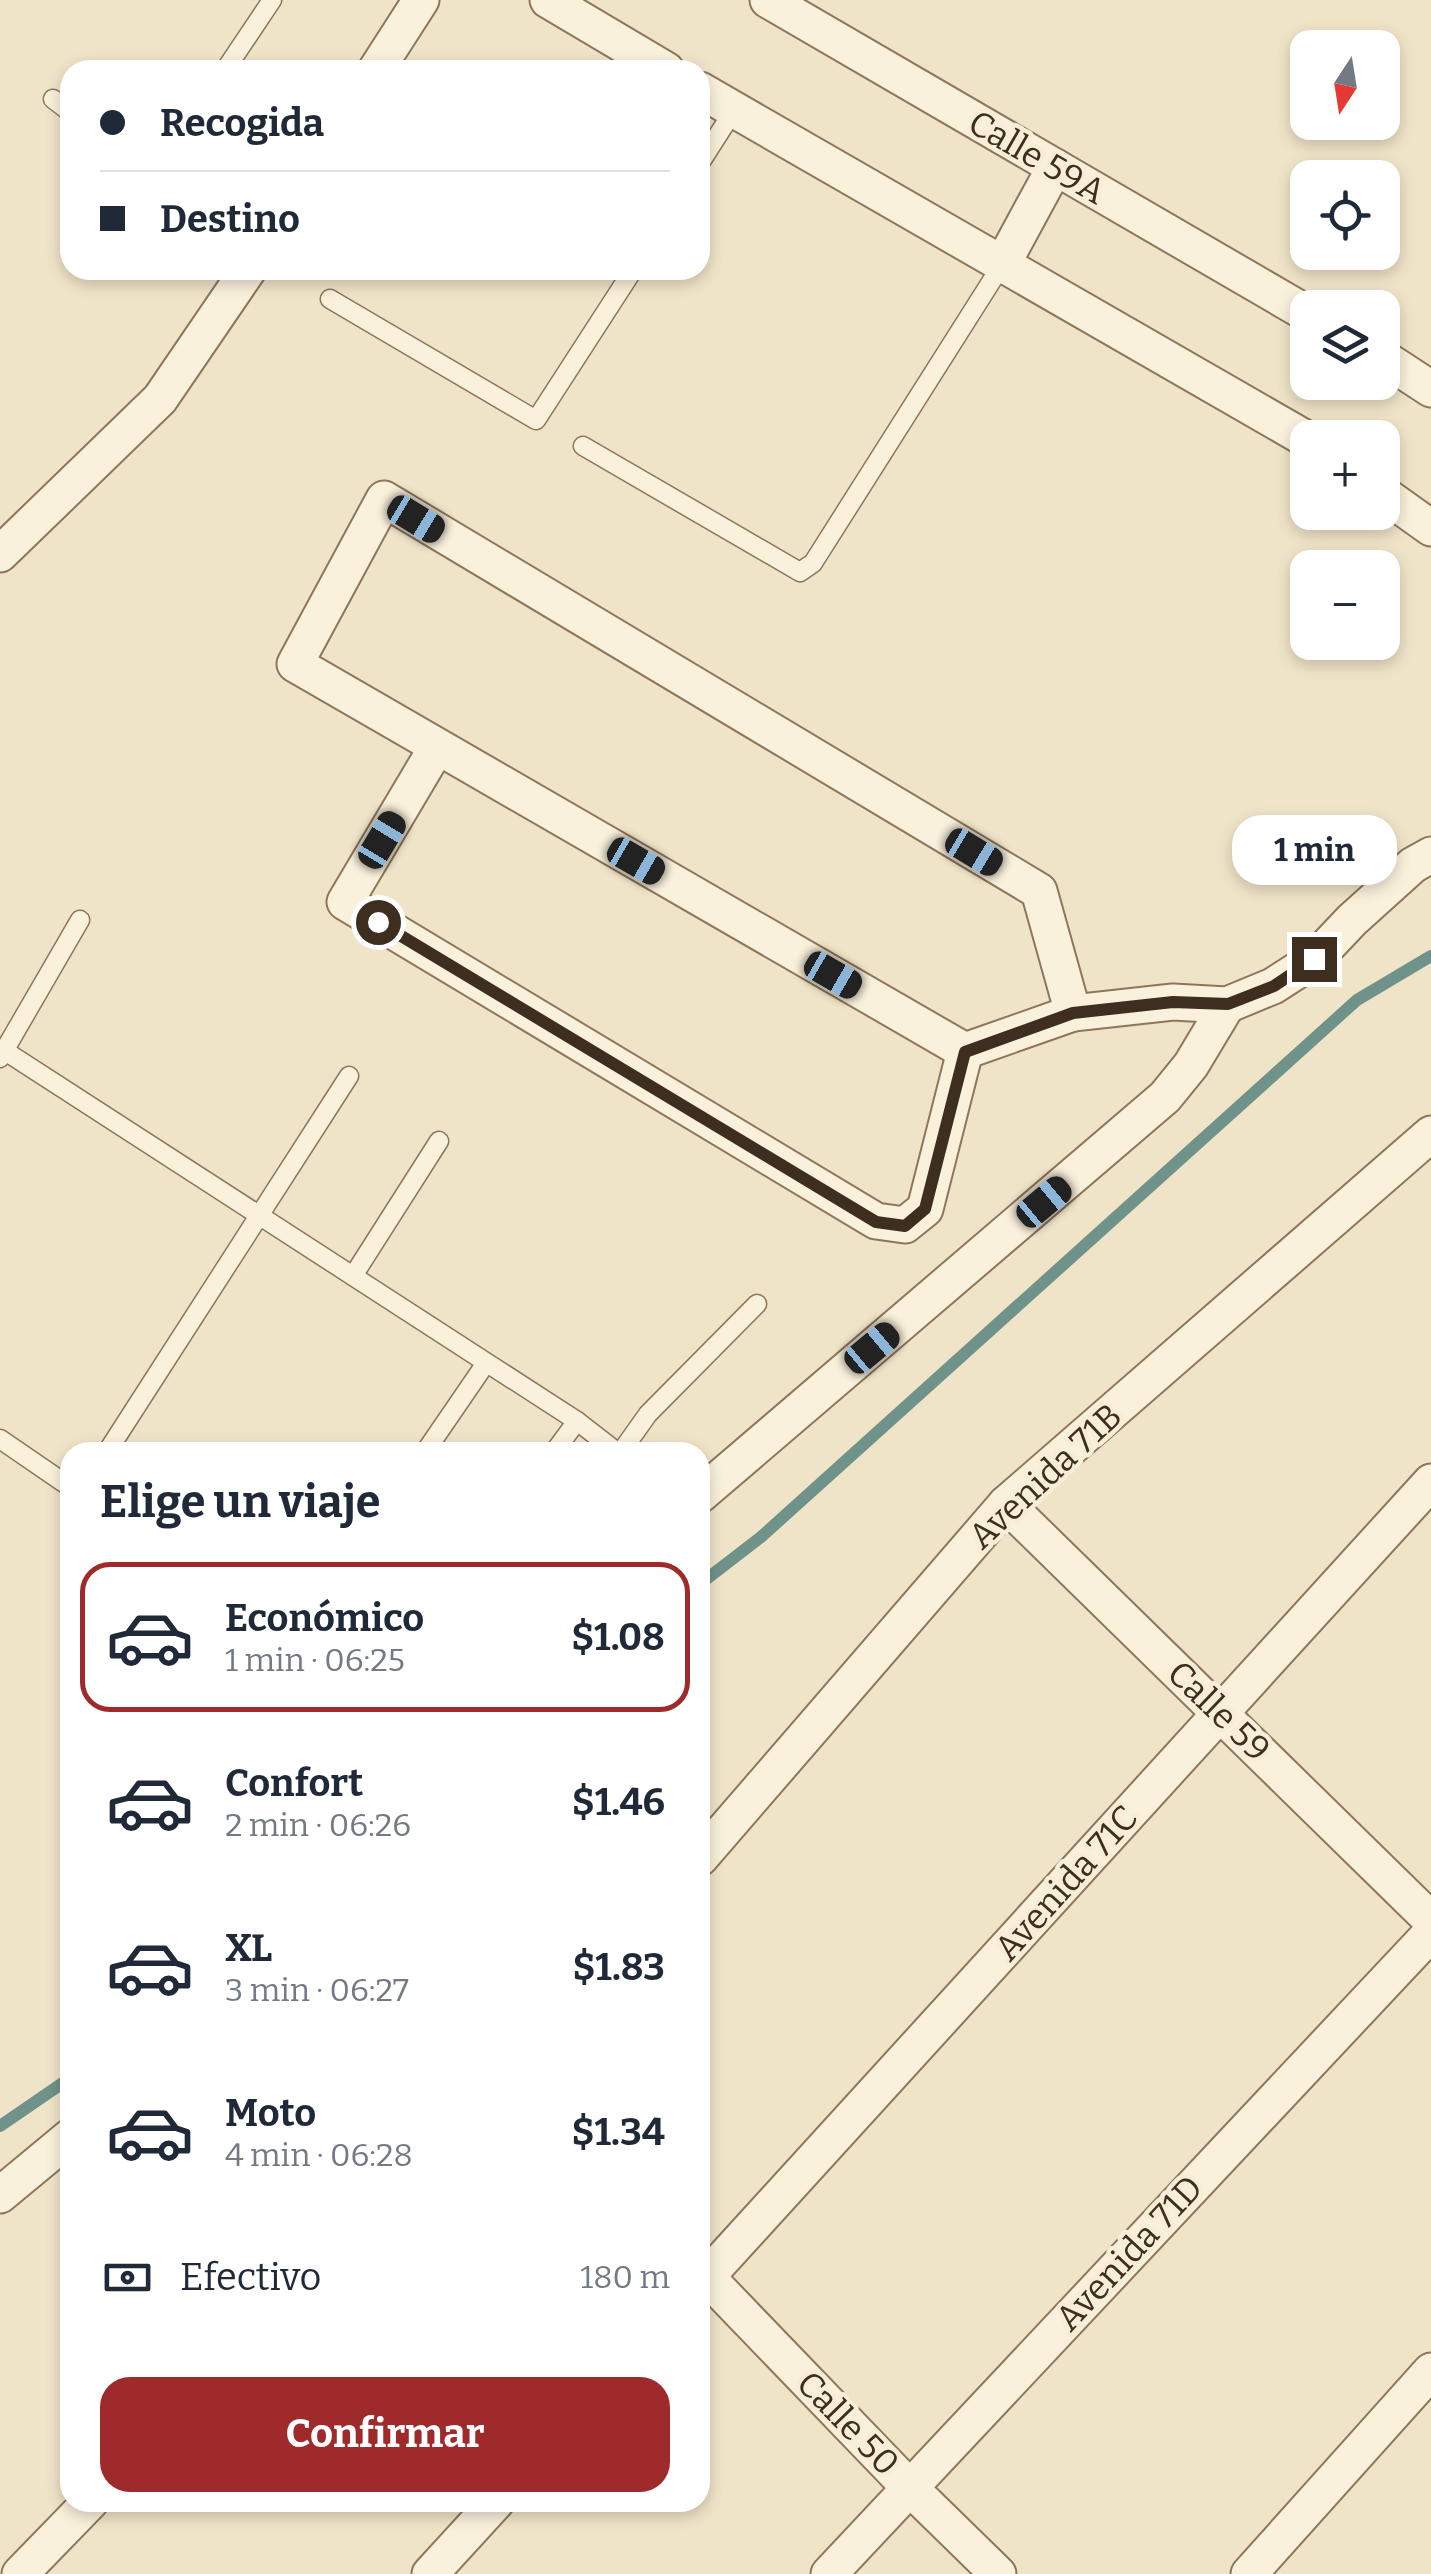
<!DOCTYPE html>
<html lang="es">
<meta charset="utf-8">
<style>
:root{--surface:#fff;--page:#f6f6f7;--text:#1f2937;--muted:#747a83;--line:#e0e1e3;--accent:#9e2a2b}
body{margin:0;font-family:Bitter,serif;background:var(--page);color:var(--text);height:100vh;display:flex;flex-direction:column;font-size:38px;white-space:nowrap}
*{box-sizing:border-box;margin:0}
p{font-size:32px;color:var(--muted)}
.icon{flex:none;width:55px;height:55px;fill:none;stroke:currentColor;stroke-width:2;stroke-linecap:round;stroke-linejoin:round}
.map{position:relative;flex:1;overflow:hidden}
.panel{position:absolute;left:60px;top:1442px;width:650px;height:1070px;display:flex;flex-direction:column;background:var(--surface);border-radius:30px;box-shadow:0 5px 15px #0003}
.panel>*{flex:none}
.banner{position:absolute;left:60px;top:60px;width:650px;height:220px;border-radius:30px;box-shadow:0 5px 15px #0003;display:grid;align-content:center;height:220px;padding:0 40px;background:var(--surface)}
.needle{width:65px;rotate:192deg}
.controls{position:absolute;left:1290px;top:30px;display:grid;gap:20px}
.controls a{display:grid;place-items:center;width:110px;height:110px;border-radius:20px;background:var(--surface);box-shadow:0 5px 15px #0003;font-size:50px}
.end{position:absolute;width:45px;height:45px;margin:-22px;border:12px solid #3d2e20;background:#fff;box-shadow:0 0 0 5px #fff}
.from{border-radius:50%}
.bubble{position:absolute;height:70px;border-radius:30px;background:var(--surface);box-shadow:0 5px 15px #0003;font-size:32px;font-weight:700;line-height:70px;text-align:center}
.car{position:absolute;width:30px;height:60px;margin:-30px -15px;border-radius:12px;box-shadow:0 0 8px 2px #0007;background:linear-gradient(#222 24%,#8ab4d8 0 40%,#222 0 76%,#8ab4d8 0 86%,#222 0)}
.banner b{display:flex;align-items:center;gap:35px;height:95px;font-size:38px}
.banner b+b{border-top:2px solid var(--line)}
.banner i{width:25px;height:25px;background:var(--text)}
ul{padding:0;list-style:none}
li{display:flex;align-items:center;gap:30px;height:150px;margin:0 20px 15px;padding:0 20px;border:5px solid transparent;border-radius:30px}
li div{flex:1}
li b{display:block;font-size:38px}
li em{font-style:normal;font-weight:700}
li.current{border-color:var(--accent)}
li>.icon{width:90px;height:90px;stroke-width:1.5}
h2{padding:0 40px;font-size:45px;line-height:120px}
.pay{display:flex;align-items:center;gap:25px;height:110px;padding:0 40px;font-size:38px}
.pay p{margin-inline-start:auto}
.cta{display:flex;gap:20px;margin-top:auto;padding:20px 40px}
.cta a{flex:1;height:115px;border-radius:30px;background:var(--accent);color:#fff;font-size:40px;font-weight:700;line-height:115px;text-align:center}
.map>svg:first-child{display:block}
</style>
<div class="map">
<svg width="1431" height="2574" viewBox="0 0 1431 2574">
<rect width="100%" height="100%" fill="#f0e4c8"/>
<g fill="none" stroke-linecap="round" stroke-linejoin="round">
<g stroke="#6f938a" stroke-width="12">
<polyline points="700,1584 761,1537 1357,1000 1431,956"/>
<polyline points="0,2126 70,2078"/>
</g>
<defs>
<g id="lane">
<polyline points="225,70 272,0"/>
<polyline points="53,99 70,112"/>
<polyline points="700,163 734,110"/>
<polyline points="330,299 536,420 633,270"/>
<polyline points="583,446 800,572 813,563 1003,263"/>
<polyline points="5,1051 577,1421 617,1452"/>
<polyline points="0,1058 80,920"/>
<polyline points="353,1276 439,1141"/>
<polyline points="0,1439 70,1487"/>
<polyline points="107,1452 349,1076"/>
<polyline points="425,1452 486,1363"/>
<polyline points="554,1452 577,1421"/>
<polyline points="621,1452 648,1414 757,1304"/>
</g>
<g id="street">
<polyline points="548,0 666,70"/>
<polyline points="768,0 1308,314"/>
<polyline points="376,70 421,0"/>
<polyline points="700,90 1308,440"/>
<polyline points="1003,263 1055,167"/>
<polyline points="1382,357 1431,389"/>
<polyline points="1382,493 1431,528"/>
<polygon points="384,499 1039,891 1073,1013 965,1051 295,664"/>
<polyline points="0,554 160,399 248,270"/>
<polyline points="437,747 345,902 876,1221 905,1225 925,1209 965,1051"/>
<polyline points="1073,1013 1173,1002 1227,1005 1273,986 1315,959 1352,920 1413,865 1431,855"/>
<polyline points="700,1495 1165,1097 1191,1065 1227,1005"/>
<polyline points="1006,1504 1431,1920"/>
<polyline points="700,1858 1006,1504 1431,1134"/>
<polyline points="0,2195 70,2137"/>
<polyline points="700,2270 909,2487 998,2574"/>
<polyline points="700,2284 1431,1482"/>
<polyline points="20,2574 90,2502"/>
<polyline points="430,2574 496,2502"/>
<polyline points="829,2574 1431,1933"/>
<polyline points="1249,2574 1431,2371"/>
</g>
</defs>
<use href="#lane" stroke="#8d765c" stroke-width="21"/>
<use href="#street" stroke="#8d765c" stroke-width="39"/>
<use href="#lane" stroke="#faf1dc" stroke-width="18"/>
<use href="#street" stroke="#faf1dc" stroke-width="35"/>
</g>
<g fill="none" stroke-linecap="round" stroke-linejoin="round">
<polyline stroke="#3d2e20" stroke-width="12" points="378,922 876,1222 905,1226 925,1209 965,1052 1073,1013 1173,1002 1228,1004 1274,986 1314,959"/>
</g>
<g text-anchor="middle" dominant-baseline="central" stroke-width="9" stroke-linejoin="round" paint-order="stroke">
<g font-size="35" fill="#3d2e20" stroke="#f7eed8">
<text transform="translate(1037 157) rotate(30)">Calle 59A</text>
<text transform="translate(1045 1476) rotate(-43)">Avenida 71B</text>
<text transform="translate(1219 1711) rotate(44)">Calle 59</text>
<text transform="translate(1066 1883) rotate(-48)">Avenida 71C</text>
<text transform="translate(1129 2253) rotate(-47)">Avenida 71D</text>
<text transform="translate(848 2423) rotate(46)">Calle 50</text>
</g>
</g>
</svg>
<div class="controls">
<a><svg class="needle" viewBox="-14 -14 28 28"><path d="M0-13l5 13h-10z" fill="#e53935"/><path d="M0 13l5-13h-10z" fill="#747a83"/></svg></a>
<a><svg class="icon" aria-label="locate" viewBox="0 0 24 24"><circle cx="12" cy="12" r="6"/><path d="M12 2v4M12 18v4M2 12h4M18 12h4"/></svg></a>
<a><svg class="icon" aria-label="layers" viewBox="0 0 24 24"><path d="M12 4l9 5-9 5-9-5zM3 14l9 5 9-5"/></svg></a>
<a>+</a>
<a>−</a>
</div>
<i class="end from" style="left:378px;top:922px"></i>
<i class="end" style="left:1314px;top:959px"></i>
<div class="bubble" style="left:1232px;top:815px;width:165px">1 min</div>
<i class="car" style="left:416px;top:519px;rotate:121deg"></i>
<i class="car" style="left:382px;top:840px;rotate:31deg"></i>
<i class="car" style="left:974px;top:852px;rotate:121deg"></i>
<i class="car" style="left:636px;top:861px;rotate:120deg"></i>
<i class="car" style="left:833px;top:975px;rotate:120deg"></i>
<i class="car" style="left:1044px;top:1202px;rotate:50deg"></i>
<i class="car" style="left:872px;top:1348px;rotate:50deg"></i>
<div class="banner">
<b><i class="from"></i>Recogida</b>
<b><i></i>Destino</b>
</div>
<section class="panel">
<h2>Elige un viaje</h2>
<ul>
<li class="current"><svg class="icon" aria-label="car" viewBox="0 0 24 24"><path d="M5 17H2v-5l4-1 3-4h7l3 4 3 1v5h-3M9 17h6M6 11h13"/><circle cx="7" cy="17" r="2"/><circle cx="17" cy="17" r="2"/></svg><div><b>Económico</b><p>1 min · 06:25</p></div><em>$1.08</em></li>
<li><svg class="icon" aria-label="car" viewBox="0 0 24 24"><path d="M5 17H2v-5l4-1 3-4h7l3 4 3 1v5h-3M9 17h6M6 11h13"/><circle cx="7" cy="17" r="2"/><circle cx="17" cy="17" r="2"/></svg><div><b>Confort</b><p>2 min · 06:26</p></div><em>$1.46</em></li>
<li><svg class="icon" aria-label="car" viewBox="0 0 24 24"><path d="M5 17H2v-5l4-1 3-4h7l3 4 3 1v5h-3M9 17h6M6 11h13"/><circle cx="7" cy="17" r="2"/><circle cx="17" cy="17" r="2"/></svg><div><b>XL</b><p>3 min · 06:27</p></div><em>$1.83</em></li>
<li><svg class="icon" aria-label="car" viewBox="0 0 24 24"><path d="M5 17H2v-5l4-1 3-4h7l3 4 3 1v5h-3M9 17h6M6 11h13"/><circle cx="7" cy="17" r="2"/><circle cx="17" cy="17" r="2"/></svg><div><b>Moto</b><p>4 min · 06:28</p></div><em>$1.34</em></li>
</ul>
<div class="pay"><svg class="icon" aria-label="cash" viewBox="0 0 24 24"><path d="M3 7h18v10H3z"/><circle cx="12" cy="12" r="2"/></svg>Efectivo<p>180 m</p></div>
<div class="cta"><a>Confirmar</a></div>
</section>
</div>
